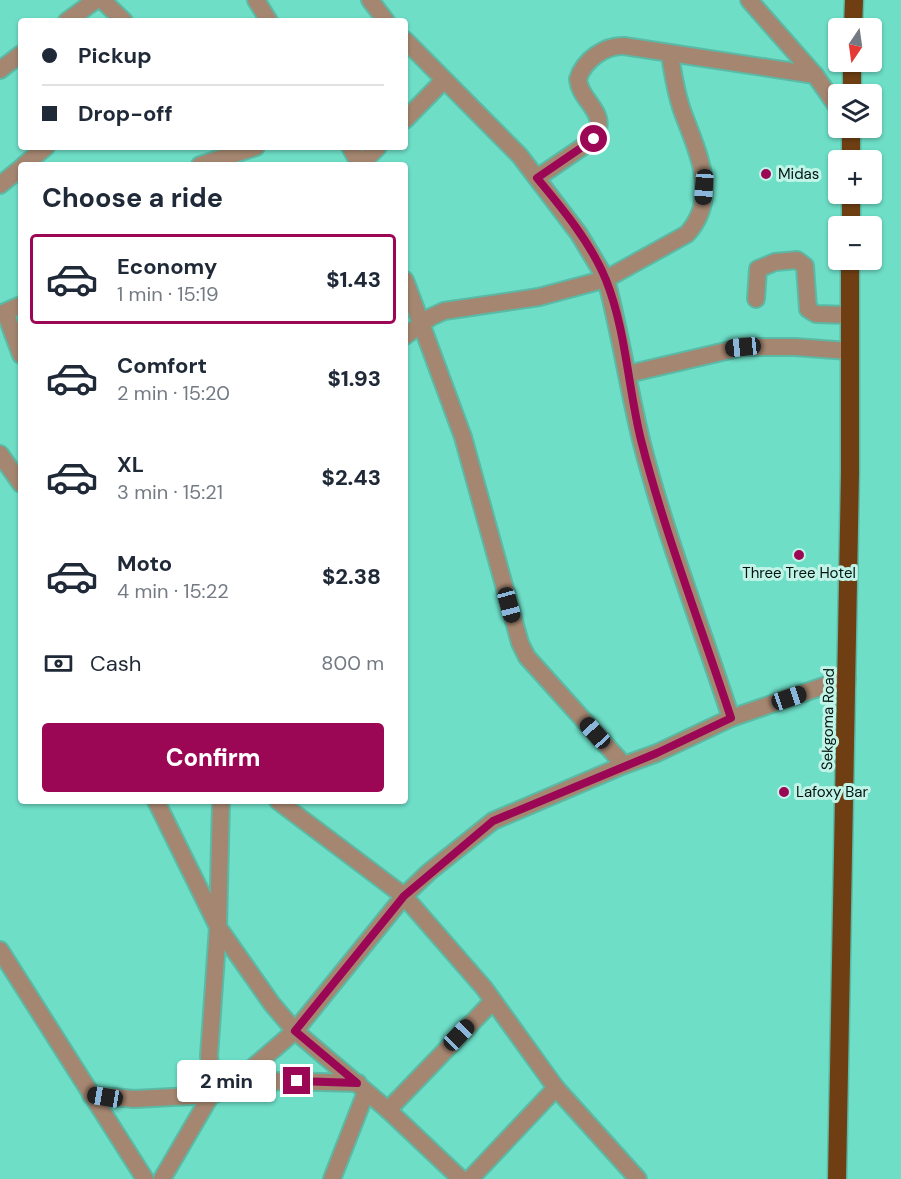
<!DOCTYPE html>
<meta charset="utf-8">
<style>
:root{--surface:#fff;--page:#f6f6f7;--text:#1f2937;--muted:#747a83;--line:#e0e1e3;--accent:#9b0755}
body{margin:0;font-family:"DM Sans",sans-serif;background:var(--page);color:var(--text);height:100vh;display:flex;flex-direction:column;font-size:22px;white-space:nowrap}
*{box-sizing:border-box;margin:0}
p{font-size:20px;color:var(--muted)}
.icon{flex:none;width:33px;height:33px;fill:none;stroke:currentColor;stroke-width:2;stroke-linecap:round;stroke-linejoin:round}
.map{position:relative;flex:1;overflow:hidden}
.drawer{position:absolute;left:18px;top:162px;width:390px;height:642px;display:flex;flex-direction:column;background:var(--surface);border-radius:6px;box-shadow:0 2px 4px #0004}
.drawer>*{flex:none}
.banner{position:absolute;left:18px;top:18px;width:390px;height:132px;border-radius:6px;box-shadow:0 2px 4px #0004;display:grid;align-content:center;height:132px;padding:0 24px;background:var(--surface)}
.needle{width:39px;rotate:193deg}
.tools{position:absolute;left:828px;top:18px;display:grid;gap:12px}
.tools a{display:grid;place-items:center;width:54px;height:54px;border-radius:6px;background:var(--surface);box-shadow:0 2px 4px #0004;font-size:30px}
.end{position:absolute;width:27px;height:27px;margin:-14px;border:8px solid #9b0755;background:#fff;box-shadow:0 0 0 3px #fff}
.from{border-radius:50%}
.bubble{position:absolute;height:42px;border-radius:6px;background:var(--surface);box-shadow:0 2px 4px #0004;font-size:20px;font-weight:800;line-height:42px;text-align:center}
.car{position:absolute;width:18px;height:36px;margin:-18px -9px;border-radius:8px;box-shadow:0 0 4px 2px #0007;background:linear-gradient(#222 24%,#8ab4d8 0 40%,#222 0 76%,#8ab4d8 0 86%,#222 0)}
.banner b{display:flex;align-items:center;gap:21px;height:57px;font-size:22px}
.banner b+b{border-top:2px solid var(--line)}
.banner i{width:15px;height:15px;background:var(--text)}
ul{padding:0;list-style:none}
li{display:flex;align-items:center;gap:18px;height:90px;margin:0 12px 9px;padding:0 12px;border:3px solid transparent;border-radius:6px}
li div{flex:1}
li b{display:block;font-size:22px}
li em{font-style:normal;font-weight:800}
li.selected{border-color:var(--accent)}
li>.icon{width:54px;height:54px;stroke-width:1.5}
h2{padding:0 24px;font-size:27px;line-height:72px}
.pay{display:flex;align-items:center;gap:15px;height:66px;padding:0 24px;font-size:22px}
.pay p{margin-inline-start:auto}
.button{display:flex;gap:12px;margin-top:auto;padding:12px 24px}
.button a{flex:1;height:69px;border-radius:6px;background:var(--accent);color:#fff;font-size:24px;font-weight:800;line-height:69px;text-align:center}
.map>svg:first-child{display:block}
</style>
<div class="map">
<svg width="901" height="1179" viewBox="0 0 901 1179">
<rect width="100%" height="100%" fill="#6edec7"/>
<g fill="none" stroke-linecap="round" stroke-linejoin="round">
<defs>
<g id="minor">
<polyline points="102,0 124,21"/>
<polyline points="256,0 269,21"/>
<polyline points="370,0 386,21"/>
<polyline points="749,0 815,75 838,108"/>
<polyline points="67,21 96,0"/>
<polyline points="405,40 520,156 579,234 606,279 539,297 444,311 431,317 405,336"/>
<path d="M 670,55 C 673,75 676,94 683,113 C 698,153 720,198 687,234 L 606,279 C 620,332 628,386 641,440 C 665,534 701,626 731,718"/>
<polyline points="0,70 21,54"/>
<polyline points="405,120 444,80"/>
<polyline points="350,147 360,165"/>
<polyline points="24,165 46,147"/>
<polyline points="200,165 256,147"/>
<polyline points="360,165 378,147"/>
<path d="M 537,178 L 594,139 C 610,111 580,103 578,79 C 584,60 605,45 624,46 L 815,75"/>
<polyline points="0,185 21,168"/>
<polyline points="405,280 463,437 520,643 527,657 624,765 657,753 731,718 847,678"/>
<polyline points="756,299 758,269 775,262 797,260 805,266 808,309 816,314 849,315"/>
<polyline points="21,305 5,312 21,355"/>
<polyline points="628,374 743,347 795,347 849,351"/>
<polyline points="0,454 21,484"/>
<polyline points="156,801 218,927 272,1004 295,1031 388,1110 461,1179"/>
<polyline points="278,801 404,896 484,988 556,1088 638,1179"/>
<polyline points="0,950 145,1179"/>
<polyline points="214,1094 209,1056 218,927 221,801"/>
<polyline points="91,1095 134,1099 211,1095 244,1085 281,1081 358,1083"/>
<polyline points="388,1110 493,1001"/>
<polyline points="162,1179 211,1095 237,1081 295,1031 404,896 429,872 493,821 624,765"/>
<polyline points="332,1179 366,1092"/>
<polyline points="470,1179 556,1088"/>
</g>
<g id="highway">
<polyline points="853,28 854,0"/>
<polyline points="852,94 852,62"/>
<polyline points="851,160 851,128"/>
<polyline points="851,226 851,194"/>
<polyline points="837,1179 850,473 850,260"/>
</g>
</defs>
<use href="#minor" stroke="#5abaa6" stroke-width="20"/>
<use href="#highway" stroke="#5abaa6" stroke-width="21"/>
<use href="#minor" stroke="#a58670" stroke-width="16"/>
<use href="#highway" stroke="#6f3f13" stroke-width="18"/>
</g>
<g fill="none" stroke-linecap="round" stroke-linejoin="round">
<path stroke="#9b0755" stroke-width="8" d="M 297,1081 L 357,1083 L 295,1031 L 404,896 L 493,821 L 657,753 L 731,718 C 701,626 665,534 641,440 C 628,388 626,330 606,280 C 591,243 562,208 537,178 L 594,139"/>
</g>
<g fill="#9b0755" stroke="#c1f4e7" stroke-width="2">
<circle cx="766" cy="174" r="6"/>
<circle cx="799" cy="555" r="6"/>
<circle cx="784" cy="792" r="6"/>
</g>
<g text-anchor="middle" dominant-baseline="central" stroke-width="6" stroke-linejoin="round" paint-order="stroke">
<g font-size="15" fill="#001410" stroke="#c1f4e7" text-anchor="start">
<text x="778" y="174">Midas</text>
<text x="799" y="573" text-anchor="middle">Three Tree Hotel</text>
<text x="796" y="792">Lafoxy Bar</text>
</g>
<g font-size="15" fill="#001410" stroke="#c1f4e7">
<text transform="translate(828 719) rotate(-89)">Sekgoma Road</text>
</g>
</g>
</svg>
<div class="tools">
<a><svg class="needle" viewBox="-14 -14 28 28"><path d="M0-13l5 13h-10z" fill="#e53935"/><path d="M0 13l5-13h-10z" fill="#747a83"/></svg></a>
<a><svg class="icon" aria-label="layers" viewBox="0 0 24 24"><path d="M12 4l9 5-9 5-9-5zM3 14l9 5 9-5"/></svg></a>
<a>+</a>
<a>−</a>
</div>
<i class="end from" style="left:594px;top:139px"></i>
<i class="end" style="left:297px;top:1081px"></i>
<div class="bubble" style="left:177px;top:1060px;width:99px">2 min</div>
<i class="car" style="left:704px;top:187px;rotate:184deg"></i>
<i class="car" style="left:743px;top:347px;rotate:264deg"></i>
<i class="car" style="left:509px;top:605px;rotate:165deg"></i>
<i class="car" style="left:789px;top:698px;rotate:71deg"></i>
<i class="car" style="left:595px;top:733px;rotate:318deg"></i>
<i class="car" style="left:459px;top:1035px;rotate:44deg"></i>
<i class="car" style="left:105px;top:1097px;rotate:279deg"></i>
<div class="banner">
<b><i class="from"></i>Pickup</b>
<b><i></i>Drop-off</b>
</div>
<section class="drawer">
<h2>Choose a ride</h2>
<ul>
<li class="selected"><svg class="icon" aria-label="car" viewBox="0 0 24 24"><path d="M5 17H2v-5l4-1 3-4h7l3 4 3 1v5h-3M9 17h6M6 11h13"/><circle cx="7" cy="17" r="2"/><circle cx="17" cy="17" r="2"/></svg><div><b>Economy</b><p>1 min · 15:19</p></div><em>$1.43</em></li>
<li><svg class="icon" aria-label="car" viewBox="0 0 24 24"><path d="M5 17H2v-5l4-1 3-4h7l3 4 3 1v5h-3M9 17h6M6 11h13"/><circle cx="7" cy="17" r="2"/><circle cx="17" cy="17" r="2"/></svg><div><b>Comfort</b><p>2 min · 15:20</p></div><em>$1.93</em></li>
<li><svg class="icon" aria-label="car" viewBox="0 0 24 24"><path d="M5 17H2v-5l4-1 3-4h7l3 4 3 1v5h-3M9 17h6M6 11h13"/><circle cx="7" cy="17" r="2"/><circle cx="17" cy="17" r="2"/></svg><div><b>XL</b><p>3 min · 15:21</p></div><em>$2.43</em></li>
<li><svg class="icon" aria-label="car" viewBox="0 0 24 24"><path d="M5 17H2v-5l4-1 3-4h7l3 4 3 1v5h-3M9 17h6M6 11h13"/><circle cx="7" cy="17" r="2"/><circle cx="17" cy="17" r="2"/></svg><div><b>Moto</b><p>4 min · 15:22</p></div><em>$2.38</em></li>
</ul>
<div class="pay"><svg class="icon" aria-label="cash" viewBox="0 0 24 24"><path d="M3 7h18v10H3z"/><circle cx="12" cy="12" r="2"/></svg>Cash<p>800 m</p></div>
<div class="button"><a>Confirm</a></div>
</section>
</div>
